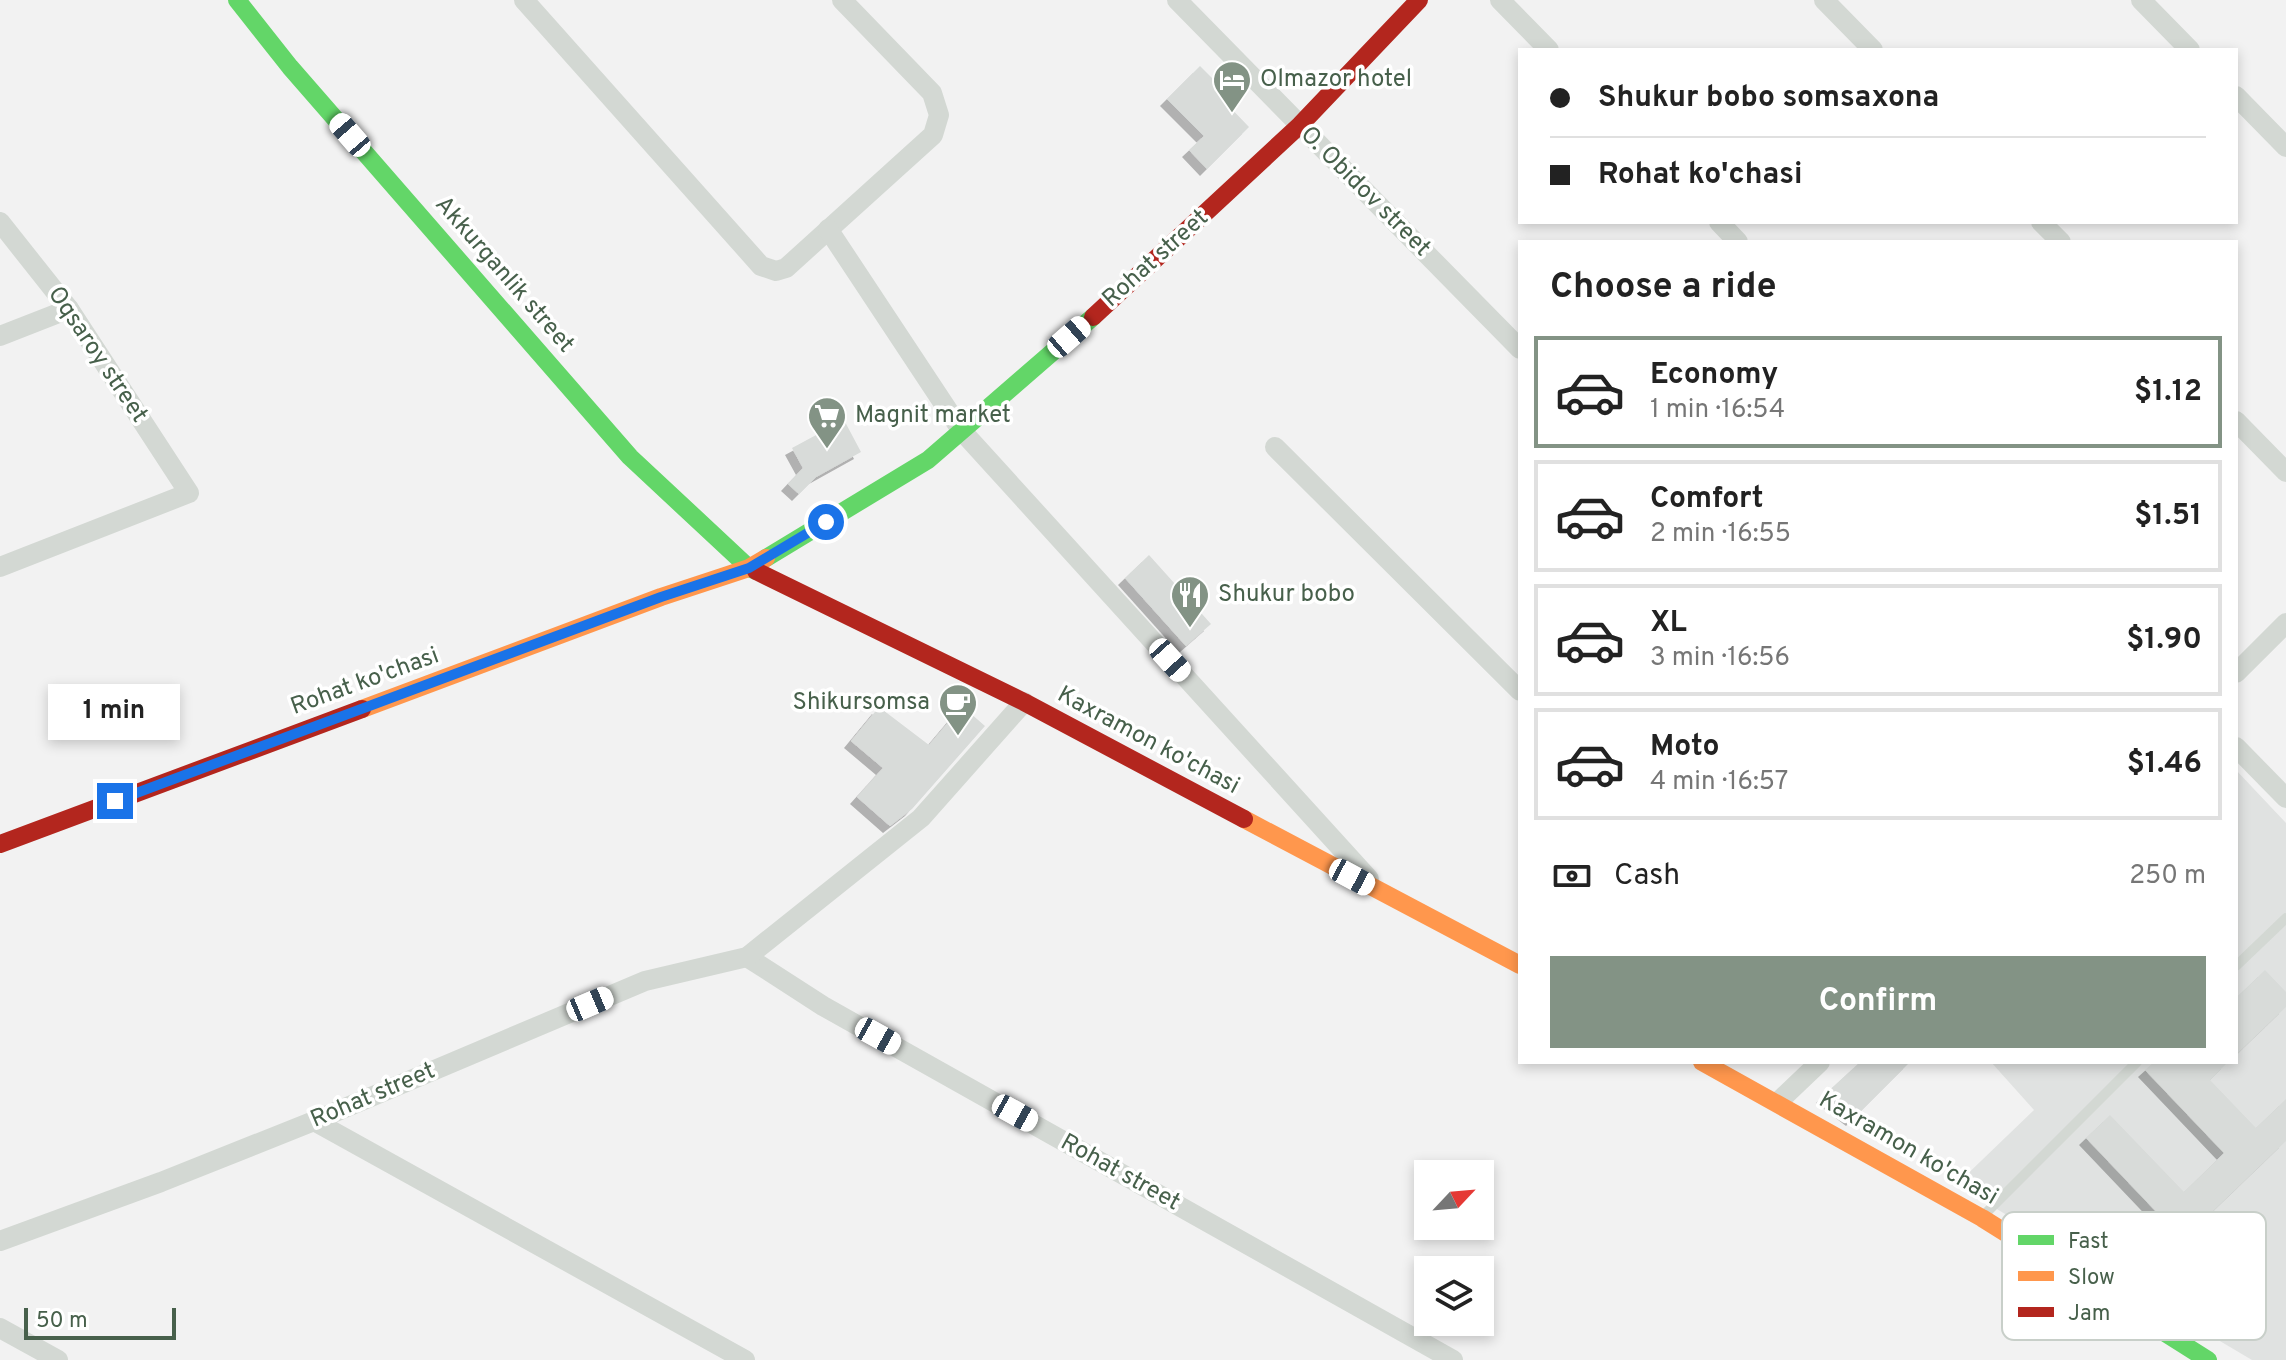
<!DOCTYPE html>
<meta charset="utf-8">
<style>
:root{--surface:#fff;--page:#f2f2f2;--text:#222;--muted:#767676;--line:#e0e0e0;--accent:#839385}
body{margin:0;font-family:Overpass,sans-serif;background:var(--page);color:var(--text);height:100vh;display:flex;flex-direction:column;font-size:30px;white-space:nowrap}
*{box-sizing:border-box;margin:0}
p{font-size:26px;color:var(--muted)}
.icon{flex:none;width:44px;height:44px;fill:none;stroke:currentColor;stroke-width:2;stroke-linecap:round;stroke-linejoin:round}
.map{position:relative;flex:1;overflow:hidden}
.side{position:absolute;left:1518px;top:240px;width:720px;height:824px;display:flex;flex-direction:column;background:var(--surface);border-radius:0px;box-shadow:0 4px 12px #0003}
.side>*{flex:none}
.guide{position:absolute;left:1518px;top:48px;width:720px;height:176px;border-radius:0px;box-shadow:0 4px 12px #0003;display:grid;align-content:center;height:176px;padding:0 32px;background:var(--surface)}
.needle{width:52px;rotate:64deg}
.buttons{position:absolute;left:1414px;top:1160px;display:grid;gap:16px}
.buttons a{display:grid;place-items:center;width:80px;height:80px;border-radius:0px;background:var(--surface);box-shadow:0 4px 12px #0003;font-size:40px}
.scale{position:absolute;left:24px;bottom:20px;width:152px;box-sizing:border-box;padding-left:8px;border:4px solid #47604b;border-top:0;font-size:22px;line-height:28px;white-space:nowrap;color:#47604b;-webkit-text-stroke:6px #fff;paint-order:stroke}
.end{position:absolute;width:36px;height:36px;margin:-18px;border:10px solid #1a73e8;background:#fff;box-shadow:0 0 0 4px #fff}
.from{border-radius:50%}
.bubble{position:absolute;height:56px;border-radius:0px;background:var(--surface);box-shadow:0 4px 12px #0003;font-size:26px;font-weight:700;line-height:56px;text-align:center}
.car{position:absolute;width:24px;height:48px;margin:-24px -12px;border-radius:10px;box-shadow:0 0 6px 2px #0007;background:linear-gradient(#fff 24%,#345 0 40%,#fff 0 76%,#345 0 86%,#fff 0)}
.guide b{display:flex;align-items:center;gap:28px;height:76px;font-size:30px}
.guide b+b{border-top:2px solid var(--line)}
.guide i{width:20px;height:20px;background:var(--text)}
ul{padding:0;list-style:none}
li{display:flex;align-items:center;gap:24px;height:112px;margin:0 16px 12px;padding:0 16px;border:4px solid var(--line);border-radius:0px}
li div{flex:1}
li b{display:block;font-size:30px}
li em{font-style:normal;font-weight:700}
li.selected{border-color:var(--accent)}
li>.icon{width:72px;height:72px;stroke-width:1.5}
h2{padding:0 32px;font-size:36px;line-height:96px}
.pay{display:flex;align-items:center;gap:20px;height:88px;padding:0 32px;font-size:30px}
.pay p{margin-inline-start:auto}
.primary-button{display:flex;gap:16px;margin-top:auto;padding:16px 32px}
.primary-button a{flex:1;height:92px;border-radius:0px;background:var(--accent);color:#fff;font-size:32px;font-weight:700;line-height:92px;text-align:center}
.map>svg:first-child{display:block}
</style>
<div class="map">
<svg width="2286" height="1360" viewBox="0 0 2286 1360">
<defs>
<filter id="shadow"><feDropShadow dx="-7" dy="7" stdDeviation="0" flood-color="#0004"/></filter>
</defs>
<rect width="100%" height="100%" fill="#f2f2f2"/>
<polygon fill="#e0e2e1" points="2236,770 2286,823 2286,1360 2252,1360 1956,1185 2034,1110 1991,1062 2236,1062"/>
<g fill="#d8dbd9" filter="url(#shadow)">
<polygon points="1200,66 1230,96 1224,101 1249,127 1207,169 1189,150 1204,136 1167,99"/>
<polygon points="844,420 861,452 816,477 799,494 788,484 803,468 792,448"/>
<polygon points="1149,555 1211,624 1186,646 1125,578"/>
<polygon points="962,706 985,726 912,809 890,826 857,797 883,768 851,741 879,707 929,745"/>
<polygon points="2265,970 2286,992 2286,1007 2236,1055 2236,998"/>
<polygon points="1860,1062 1910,1062 1853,1119 1823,1096"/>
<polygon points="2154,1062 2228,1062 2210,1080 2256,1128 2286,1099 2286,1141 2207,1217 2267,1281 2244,1304 2086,1138 2110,1115 2184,1192 2224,1153 2145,1070"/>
</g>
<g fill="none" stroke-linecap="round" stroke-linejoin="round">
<g stroke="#d3d8d3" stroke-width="10">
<polyline points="2236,966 2286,918"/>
<polyline points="1983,1216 2137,1062"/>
</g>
<g stroke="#d3d8d3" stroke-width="20">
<polyline points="524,0 761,266 776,271 786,268 933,135 939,115 932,93 842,0"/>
<polyline points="1177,0 1520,349"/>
<polyline points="1500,0 1549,50"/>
<polyline points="1824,0 1873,50"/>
<polyline points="2141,0 2190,50"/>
<polyline points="2236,96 2286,147"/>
<polyline points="0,222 69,309 189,493 0,567"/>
<polyline points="1719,222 1738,242"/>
<polyline points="2041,222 2061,242"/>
<polyline points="828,229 961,430 1369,879"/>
<polyline points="0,336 69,309"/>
<polyline points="2236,421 2286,472"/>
<polyline points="1275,447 1520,691"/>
<polyline points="2236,673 2286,623"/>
<polyline points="2236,747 2286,798"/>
<polyline points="747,957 823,1006 1453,1360"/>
<polyline points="1778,1102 1820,1062"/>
<polyline points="314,1121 745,1360"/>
<polyline points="0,1241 161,1182 314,1121 645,981 747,957 921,818 1024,702"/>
<polyline points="0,1328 58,1360"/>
</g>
<g stroke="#63d668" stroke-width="18">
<polyline points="237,0 290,67 630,457 749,568 756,571"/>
<polyline points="766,558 928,460 1093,317"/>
<polyline points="2116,1302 2208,1360"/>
</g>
<g stroke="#ff974d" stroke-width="18">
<polyline points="362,709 661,597 749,568 766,558"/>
<polyline points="1244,819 1520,965"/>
<polyline points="1702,1062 1982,1218 2116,1302"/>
</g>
<g stroke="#b3261e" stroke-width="18">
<polyline points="1093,317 1300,125 1419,0"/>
<polyline points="756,571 1024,702 1244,819"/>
<polyline points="0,844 362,709"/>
</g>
</g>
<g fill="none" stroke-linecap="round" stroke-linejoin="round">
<polyline stroke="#1a73e8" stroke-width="10" points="115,801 661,597 749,568 826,522"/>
</g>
<defs>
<symbol id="hotel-pin" viewBox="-11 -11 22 30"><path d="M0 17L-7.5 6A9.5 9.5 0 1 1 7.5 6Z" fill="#839385" stroke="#fff"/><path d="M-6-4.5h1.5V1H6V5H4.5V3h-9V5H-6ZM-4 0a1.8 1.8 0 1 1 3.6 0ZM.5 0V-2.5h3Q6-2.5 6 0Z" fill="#fff"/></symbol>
<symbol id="supermarket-pin" viewBox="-11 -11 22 30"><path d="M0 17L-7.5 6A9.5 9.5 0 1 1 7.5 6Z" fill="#839385" stroke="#fff"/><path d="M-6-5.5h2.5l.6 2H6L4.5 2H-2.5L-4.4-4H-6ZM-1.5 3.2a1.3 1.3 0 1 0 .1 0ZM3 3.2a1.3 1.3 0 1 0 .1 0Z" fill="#fff"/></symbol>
<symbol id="restaurant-pin" viewBox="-11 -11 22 30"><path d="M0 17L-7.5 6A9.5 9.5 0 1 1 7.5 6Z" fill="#839385" stroke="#fff"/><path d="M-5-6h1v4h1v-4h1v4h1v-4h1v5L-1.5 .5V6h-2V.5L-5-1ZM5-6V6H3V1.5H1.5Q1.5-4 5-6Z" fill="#fff"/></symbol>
<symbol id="cafe-pin" viewBox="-11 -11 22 30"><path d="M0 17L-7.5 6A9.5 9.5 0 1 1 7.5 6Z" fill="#839385" stroke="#fff"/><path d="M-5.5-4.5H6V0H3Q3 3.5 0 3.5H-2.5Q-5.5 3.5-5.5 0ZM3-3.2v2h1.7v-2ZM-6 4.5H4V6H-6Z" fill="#fff"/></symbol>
</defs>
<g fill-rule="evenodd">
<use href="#hotel-pin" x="1210" y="58" width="44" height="60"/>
<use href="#supermarket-pin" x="805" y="394" width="44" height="60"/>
<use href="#restaurant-pin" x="1168" y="573" width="44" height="60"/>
<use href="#cafe-pin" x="936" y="681" width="44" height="60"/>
</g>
<g text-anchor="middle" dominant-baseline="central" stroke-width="7" stroke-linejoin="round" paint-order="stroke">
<g font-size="24" fill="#47604b" stroke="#fff" text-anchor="start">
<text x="1260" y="80">Olmazor hotel</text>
<text x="855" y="416">Magnit market</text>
<text x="1218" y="595">Shukur bobo</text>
<text x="930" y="703" text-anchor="end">Shikursomsa</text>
</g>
<g font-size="24" fill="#47604b" stroke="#fff">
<text transform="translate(1365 192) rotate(45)">O. Obidov street</text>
<text transform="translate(1156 259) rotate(-42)">Rohat street</text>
<text transform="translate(504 275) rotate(49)">Akkurganlik street</text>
<text transform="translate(97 355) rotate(56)">Oqsaroy street</text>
<text transform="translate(365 682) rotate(-20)">Rohat ko'chasi</text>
<text transform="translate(1148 741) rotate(28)">Kaxramon ko'chasi</text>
<text transform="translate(373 1096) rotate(-23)">Rohat street</text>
<text transform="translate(1908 1149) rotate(30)">Kaxramon ko'chasi</text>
<text transform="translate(1120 1173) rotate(29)">Rohat street</text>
</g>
</g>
<rect x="2002" y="1212" width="264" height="128" rx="12" fill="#fff" stroke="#c8cfc9" stroke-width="2"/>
<rect x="2018" y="1235" width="36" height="10" fill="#63d668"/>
<rect x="2018" y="1271" width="36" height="10" fill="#ff974d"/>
<rect x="2018" y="1307" width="36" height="10" fill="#b3261e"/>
<g font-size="22" fill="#47604b">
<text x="2068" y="1248">Fast</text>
<text x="2068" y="1284">Slow</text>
<text x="2068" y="1320">Jam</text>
</g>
</svg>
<div class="buttons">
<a><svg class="needle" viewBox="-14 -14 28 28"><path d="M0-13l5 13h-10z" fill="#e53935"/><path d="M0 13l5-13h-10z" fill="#767676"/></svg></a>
<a><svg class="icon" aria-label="layers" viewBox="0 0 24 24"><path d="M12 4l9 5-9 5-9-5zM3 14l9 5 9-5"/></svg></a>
</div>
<div class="scale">50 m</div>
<i class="end from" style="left:826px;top:522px"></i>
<i class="end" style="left:115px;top:801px"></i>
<div class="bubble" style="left:48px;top:684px;width:132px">1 min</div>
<i class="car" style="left:350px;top:135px;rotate:319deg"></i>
<i class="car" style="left:1069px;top:337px;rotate:49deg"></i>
<i class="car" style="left:1170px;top:660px;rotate:138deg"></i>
<i class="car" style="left:1352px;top:877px;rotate:118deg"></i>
<i class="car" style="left:590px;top:1004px;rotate:67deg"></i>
<i class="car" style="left:878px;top:1036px;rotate:119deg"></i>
<i class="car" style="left:1015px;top:1113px;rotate:119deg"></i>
<div class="guide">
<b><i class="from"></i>Shukur bobo somsaxona</b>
<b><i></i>Rohat ko'chasi</b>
</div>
<section class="side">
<h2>Choose a ride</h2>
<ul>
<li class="selected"><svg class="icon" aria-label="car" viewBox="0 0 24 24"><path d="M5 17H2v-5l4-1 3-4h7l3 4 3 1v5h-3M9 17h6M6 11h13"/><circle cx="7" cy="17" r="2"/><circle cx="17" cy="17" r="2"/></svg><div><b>Economy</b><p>1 min · 16:54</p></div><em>$1.12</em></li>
<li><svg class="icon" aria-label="car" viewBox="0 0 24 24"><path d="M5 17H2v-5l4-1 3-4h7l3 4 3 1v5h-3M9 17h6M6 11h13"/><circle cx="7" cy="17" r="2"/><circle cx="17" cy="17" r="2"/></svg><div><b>Comfort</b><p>2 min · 16:55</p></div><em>$1.51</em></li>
<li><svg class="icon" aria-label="car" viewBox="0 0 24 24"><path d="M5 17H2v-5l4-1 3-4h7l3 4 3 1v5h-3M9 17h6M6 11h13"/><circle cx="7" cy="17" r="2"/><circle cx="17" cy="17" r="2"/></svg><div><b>XL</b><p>3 min · 16:56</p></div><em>$1.90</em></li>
<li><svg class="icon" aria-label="car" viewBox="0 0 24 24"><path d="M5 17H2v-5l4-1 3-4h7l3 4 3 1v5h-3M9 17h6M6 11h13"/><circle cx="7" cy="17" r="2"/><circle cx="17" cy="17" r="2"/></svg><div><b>Moto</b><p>4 min · 16:57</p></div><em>$1.46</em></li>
</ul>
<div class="pay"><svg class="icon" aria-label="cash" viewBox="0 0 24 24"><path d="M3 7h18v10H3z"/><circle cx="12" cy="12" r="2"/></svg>Cash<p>250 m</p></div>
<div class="primary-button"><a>Confirm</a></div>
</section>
</div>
